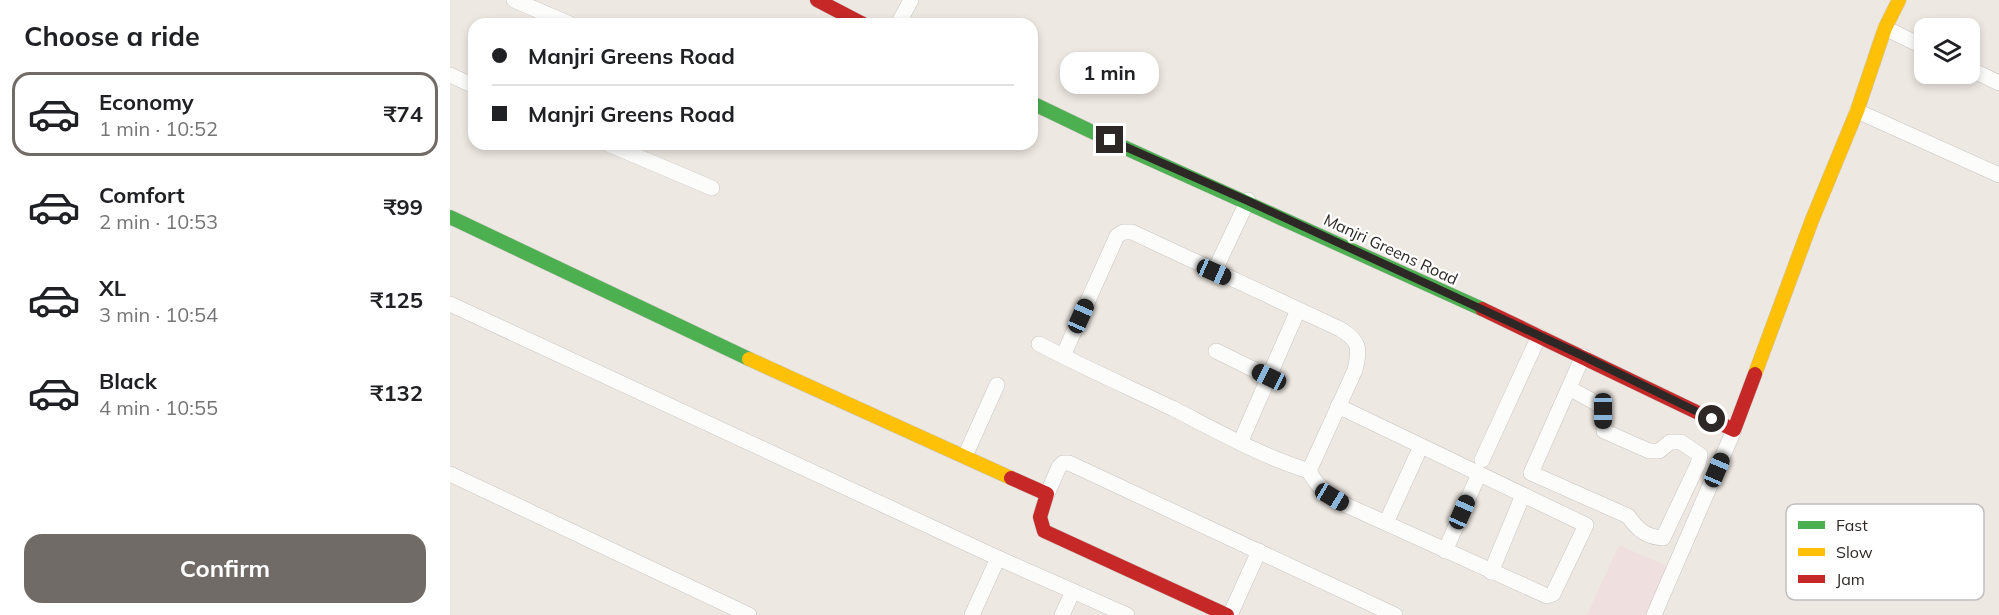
<!DOCTYPE html>
<meta charset="utf-8">
<style>
:root{--surface:#fff;--page:#f2f2f2;--text:#202124;--muted:#757577;--line:#e0e0e0;--accent:#716b67}
body{margin:0;font-family:Mulish,sans-serif;background:var(--page);color:var(--text);height:100vh;display:flex;flex-direction:column;font-size:22px;white-space:nowrap}
*{box-sizing:border-box;margin:0}
p{font-size:20px;color:var(--muted)}
.icon{flex:none;width:33px;height:33px;fill:none;stroke:currentColor;stroke-width:2;stroke-linecap:round;stroke-linejoin:round}
.map{position:relative;flex:1;overflow:hidden}
.panel{display:flex;flex-direction:column;background:var(--surface);width:450px}
.panel>*{flex:none}
.guide{position:absolute;left:18px;top:18px;width:570px;height:132px;border-radius:18px;box-shadow:0 3px 9px #0003;display:grid;align-content:center;height:132px;padding:0 24px;background:var(--surface)}
.fabs{position:absolute;left:1464px;top:18px;display:grid;gap:12px}
.fabs a{display:grid;place-items:center;width:66px;height:66px;border-radius:12px;background:var(--surface);box-shadow:0 3px 9px #0003;font-size:30px}
.end{position:absolute;width:27px;height:27px;margin:-14px;border:8px solid #2d2825;background:#fff;box-shadow:0 0 0 3px #fff}
.from{border-radius:50%}
.bubble{position:absolute;height:42px;border-radius:18px;background:var(--surface);box-shadow:0 3px 9px #0003;font-size:20px;font-weight:700;line-height:42px;text-align:center}
.car{position:absolute;width:18px;height:36px;margin:-18px -9px;border-radius:8px;box-shadow:0 0 4px 2px #0007;background:linear-gradient(#222 24%,#8ab4d8 0 40%,#222 0 76%,#8ab4d8 0 86%,#222 0)}
.guide b{display:flex;align-items:center;gap:21px;height:57px;font-size:22px}
.guide b+b{border-top:2px solid var(--line)}
.guide i{width:15px;height:15px;background:var(--text)}
ul{padding:0;list-style:none}
li{display:flex;align-items:center;gap:18px;height:84px;margin:0 12px 9px;padding:0 12px;border:3px solid transparent;border-radius:18px}
li div{flex:1}
li b{display:block;font-size:22px}
li em{font-style:normal;font-weight:700}
li.selected{border-color:var(--accent)}
li>.icon{width:54px;height:54px;stroke-width:1.5}
h2{padding:0 24px;font-size:27px;line-height:72px}
.button{display:flex;gap:12px;margin-top:auto;padding:12px 24px}
.button a{flex:1;height:69px;border-radius:18px;background:var(--accent);color:#fff;font-size:24px;font-weight:700;line-height:69px;text-align:center}
main{display:flex;flex:1;min-height:0}
.map>svg:first-child{display:block}
</style>
<main>
<section class="panel">
<h2>Choose a ride</h2>
<ul>
<li class="selected"><svg class="icon" aria-label="car" viewBox="0 0 24 24"><path d="M5 17H2v-5l4-1 3-4h7l3 4 3 1v5h-3M9 17h6M6 11h13"/><circle cx="7" cy="17" r="2"/><circle cx="17" cy="17" r="2"/></svg><div><b>Economy</b><p>1 min · 10:52</p></div><em>₹74</em></li>
<li><svg class="icon" aria-label="car" viewBox="0 0 24 24"><path d="M5 17H2v-5l4-1 3-4h7l3 4 3 1v5h-3M9 17h6M6 11h13"/><circle cx="7" cy="17" r="2"/><circle cx="17" cy="17" r="2"/></svg><div><b>Comfort</b><p>2 min · 10:53</p></div><em>₹99</em></li>
<li><svg class="icon" aria-label="car" viewBox="0 0 24 24"><path d="M5 17H2v-5l4-1 3-4h7l3 4 3 1v5h-3M9 17h6M6 11h13"/><circle cx="7" cy="17" r="2"/><circle cx="17" cy="17" r="2"/></svg><div><b>XL</b><p>3 min · 10:54</p></div><em>₹125</em></li>
<li><svg class="icon" aria-label="car" viewBox="0 0 24 24"><path d="M5 17H2v-5l4-1 3-4h7l3 4 3 1v5h-3M9 17h6M6 11h13"/><circle cx="7" cy="17" r="2"/><circle cx="17" cy="17" r="2"/></svg><div><b>Black</b><p>4 min · 10:55</p></div><em>₹132</em></li>
</ul>
<div class="button"><a>Confirm</a></div>
</section>
<div class="map">
<svg width="1549" height="615" viewBox="0 0 1549 615">
<rect width="100%" height="100%" fill="#eee8e2"/>
<polygon fill="#f0dfdf" points="1169,545 1219,567 1197,615 1137,615"/>
<g fill="none" stroke-linecap="round" stroke-linejoin="round">
<defs>
<g id="street">
<polyline points="64,0 120,24"/>
<polyline points="448,24 461,0"/>
<polyline points="1435,28 1474,47"/>
<polyline points="1520,69 1549,83"/>
<polyline points="0,75 24,86"/>
<polyline points="1407,111 1549,175"/>
<polyline points="158,144 262,188"/>
<polyline points="764,272 798,200"/>
<polyline points="0,304 548,558 677,615"/>
<path d="M 589,344 C 633,367 678,387 722,408 C 767,431 811,456 859,471 L 905,370 C 910,348 910,341 890,329 L 682,232 L 673,232 L 667,236 L 613,356"/>
<polyline points="766,351 819,377"/>
<path d="M 1119,388 L 1148,404 L 1153,411 L 1154,431 L 1199,451 L 1209,451 L 1220,442 L 1231,442 L 1250,455 L 1248,464 L 1213,538 C 1196,537 1188,530 1178,516 L 1081,473 L 1133,356"/>
<polyline points="790,443 848,310"/>
<polyline points="515,456 547,385"/>
<polyline points="1032,460 1089,336"/>
<path d="M 859,471 C 867,488 882,497 898,506 L 1097,596 L 1103,594 L 1136,525 L 888,406"/>
<polyline points="0,474 299,615"/>
<polyline points="597,494 609,467 613,463 619,463 945,615"/>
<polyline points="936,523 971,446"/>
<polyline points="995,551 1029,474"/>
<polyline points="1041,572 1073,495"/>
<polyline points="522,615 548,558"/>
<polyline points="612,615 623,591"/>
<polyline points="780,615 809,551"/>
<polyline points="1204,615 1284,430"/>
</g>
<g id="fast">
<polyline points="582,103 680,150 1032,309"/>
<polyline points="0,217 299,359"/>
</g>
<g id="slow">
<polyline points="299,359 561,478"/>
<polyline points="1305,374 1362,220 1407,111 1435,28 1449,0"/>
</g>
<g id="jam">
<polyline points="367,0 413,24"/>
<polyline points="1032,309 1284,430 1305,374"/>
<polyline points="561,478 597,494 590,517 594,531 777,615"/>
</g>
</defs>
<use href="#street" stroke="#c9c4c0" stroke-width="16"/>
<use href="#fast" stroke="#c9c4c0" stroke-width="15"/>
<use href="#slow" stroke="#c9c4c0" stroke-width="15"/>
<use href="#jam" stroke="#c9c4c0" stroke-width="15"/>
<use href="#street" stroke="#fcfcfb" stroke-width="15"/>
<use href="#fast" stroke="#4caf50" stroke-width="14"/>
<use href="#slow" stroke="#ffc107" stroke-width="14"/>
<use href="#jam" stroke="#c62828" stroke-width="14"/>
</g>
<g fill="none" stroke-linecap="round" stroke-linejoin="round">
<polyline stroke="#2d2825" stroke-width="8" points="660,140 798,201 1133,356 1262,419"/>
</g>
<g text-anchor="middle" dominant-baseline="central" stroke-width="4.5" stroke-linejoin="round" paint-order="stroke">
<g font-size="16" fill="#2d2825" stroke="#fff">
<text transform="translate(941 249) rotate(25)">Manjri Greens Road</text>
</g>
</g>
<rect x="1336" y="504" width="198" height="96" rx="9" fill="#fff" stroke="#c0bebe" stroke-width="1.5"/>
<rect x="1348" y="521" width="27" height="8" fill="#4caf50"/>
<rect x="1348" y="548" width="27" height="8" fill="#ffc107"/>
<rect x="1348" y="575" width="27" height="8" fill="#c62828"/>
<g font-size="16" fill="#2d2825">
<text x="1386" y="531">Fast</text>
<text x="1386" y="558">Slow</text>
<text x="1386" y="585">Jam</text>
</g>
</svg>
<div class="fabs">
<a><svg class="icon" aria-label="layers" viewBox="0 0 24 24"><path d="M12 4l9 5-9 5-9-5zM3 14l9 5 9-5"/></svg></a>
</div>
<i class="end from" style="left:1262px;top:419px"></i>
<i class="end" style="left:660px;top:140px"></i>
<div class="bubble" style="left:610px;top:52px;width:99px">1 min</div>
<i class="car" style="left:764px;top:272px;rotate:114deg"></i>
<i class="car" style="left:631px;top:316px;rotate:24deg"></i>
<i class="car" style="left:819px;top:377px;rotate:296deg"></i>
<i class="car" style="left:1153px;top:411px;rotate:180deg"></i>
<i class="car" style="left:1267px;top:470px;rotate:23deg"></i>
<i class="car" style="left:882px;top:497px;rotate:121deg"></i>
<i class="car" style="left:1012px;top:512px;rotate:24deg"></i>
<div class="guide">
<b><i class="from"></i>Manjri Greens Road</b>
<b><i></i>Manjri Greens Road</b>
</div>
</div>
</main>
